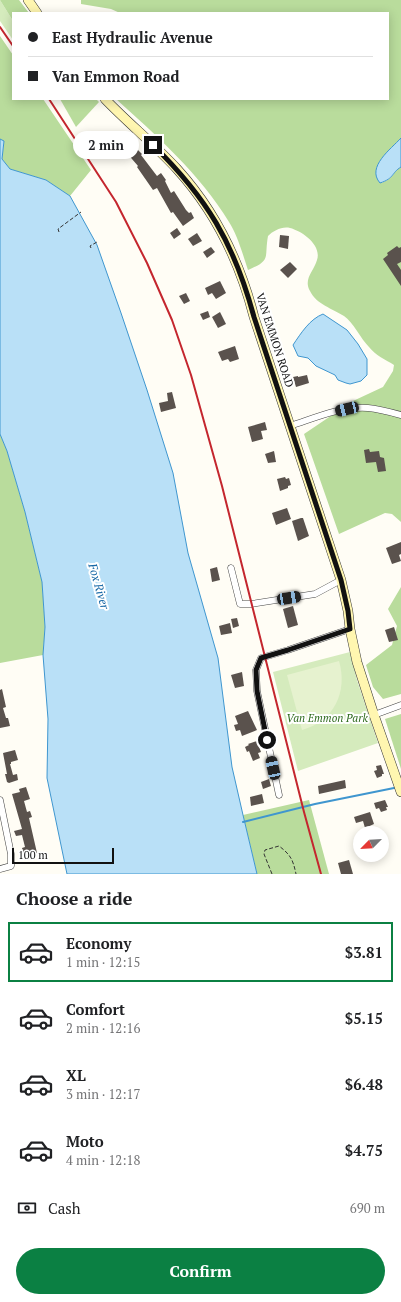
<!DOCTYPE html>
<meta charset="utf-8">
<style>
:root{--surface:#fff;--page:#f6f6f6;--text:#202124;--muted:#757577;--line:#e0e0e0;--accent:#0b8043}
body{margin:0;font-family:"PT Serif",serif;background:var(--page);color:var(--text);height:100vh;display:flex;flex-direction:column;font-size:15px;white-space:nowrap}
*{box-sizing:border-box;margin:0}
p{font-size:13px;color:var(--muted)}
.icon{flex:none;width:22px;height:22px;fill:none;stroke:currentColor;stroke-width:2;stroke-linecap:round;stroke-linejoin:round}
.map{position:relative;height:874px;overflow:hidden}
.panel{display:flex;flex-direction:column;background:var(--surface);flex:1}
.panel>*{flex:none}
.banner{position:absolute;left:12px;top:12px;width:377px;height:88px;border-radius:0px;box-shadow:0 2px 10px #0003;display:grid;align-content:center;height:88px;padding:0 16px;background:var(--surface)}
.needle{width:26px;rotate:246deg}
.fabs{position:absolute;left:353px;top:826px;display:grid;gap:8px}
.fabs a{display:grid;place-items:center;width:36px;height:36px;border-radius:50%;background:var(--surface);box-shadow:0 2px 10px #0003;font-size:20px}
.scale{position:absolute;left:12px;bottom:10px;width:102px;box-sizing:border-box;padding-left:4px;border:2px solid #111;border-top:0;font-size:11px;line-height:14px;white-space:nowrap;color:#111;-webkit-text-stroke:3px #fff;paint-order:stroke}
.end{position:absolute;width:18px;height:18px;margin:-9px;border:5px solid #111;background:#fff;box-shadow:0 0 0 2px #fff}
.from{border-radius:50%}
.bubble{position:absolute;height:28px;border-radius:14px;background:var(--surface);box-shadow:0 2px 10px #0003;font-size:13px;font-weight:700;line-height:28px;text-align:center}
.car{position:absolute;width:12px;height:24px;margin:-12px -6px;border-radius:5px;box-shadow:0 0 3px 1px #0007;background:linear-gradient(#222 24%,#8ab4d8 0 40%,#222 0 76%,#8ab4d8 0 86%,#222 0)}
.banner b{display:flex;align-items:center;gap:14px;height:38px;font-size:15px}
.banner b+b{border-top:1px solid var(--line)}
.banner i{width:10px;height:10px;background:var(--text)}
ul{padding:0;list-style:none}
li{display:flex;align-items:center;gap:12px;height:60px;margin:0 8px 6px;padding:0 8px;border:2px solid transparent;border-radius:0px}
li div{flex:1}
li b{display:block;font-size:15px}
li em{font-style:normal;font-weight:700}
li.current{border-color:var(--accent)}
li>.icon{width:36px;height:36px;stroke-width:1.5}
h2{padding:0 16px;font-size:18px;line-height:48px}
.pay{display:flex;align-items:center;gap:10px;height:44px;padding:0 16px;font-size:15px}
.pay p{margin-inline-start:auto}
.button{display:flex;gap:8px;margin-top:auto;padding:8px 16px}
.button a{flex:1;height:46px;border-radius:24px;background:var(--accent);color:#fff;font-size:16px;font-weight:700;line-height:46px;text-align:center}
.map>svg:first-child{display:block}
</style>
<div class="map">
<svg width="401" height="874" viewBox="0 0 401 874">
<rect width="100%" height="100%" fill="#fffdf5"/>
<g fill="#d5ebbd">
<polygon points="0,0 13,21 13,40 0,21"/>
<polygon points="350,652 357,680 378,743 298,771 273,672"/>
</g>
<g fill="#b9dc9c">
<polygon points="0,0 19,0 29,13 13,13 13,21"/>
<path d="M 81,0 L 401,0 L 401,138 L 382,158 L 381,183 C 395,178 391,173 401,167 L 401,522 L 392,514 L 385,513 L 339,534 L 304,434 L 353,401 L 383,387 L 393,371 L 394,365 C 386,360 375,355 369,347 C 361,339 353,322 344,316 C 333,309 316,304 310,291 C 303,279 314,271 317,260 C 322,245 302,231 290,228 C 282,226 273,231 268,236 C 264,258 272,260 248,270 C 243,255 237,234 229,222 C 200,174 157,136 116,99 L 388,99 L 388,13 L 120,13 L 111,9 L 81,4 Z"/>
<polygon points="0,36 13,55 13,99 43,99 91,170 70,196 46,180 10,169 2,159 4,142 0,139"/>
<polygon points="60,99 96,99 99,102 76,127"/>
<polygon points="0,434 7,451 25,512 42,582 45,627 43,655 0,663"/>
<polygon points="401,587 401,694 383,699 373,687 366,665 392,645 397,626 388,609"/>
<polygon points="401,714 401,769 385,719"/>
<polygon points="309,800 329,874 257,874 243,815"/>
</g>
<path fill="#e6f2cf" d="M 339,661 C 348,692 334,721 302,730 L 287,675 Z"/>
<g fill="#b9e0f7" stroke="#3f96cf">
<path d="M 401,138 L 401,167 C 391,173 395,178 380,183 C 366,167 391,149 401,138 Z"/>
<polygon points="0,139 4,141 2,159 10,169 46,180 70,196 97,245 121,313 147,390 173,473 188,553 218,658 232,767 243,815 257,874 67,874 47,778 48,719 43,655 45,627 42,582 25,512 7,451 0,434"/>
<path d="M 323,314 L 347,330 L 358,344 L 367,359 L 367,375 L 361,381 L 350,384 L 346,383 L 338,380 L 335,375 L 316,366 L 308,358 L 298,356 L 293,345 C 301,333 310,319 323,314 Z"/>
</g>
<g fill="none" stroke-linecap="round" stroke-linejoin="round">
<polyline stroke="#3f96cf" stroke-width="2" points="243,822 315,804 394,788"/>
</g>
<g fill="#5a524d">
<polygon points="130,147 134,151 136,148 142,154 141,155 157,176 161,173 166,180 165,181 171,193 174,191 186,210 189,213 191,212 194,218 183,226 173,212 171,213 157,188 153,190 137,167 138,166 126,152"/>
<polygon points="177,228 181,234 174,239 170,233"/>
<polygon points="197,233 202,241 193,246 188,239"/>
<polygon points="280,235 289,236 288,249 279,247"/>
<polygon points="397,246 399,248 401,247 401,262 397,264 401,270 401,286 383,259 388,255 387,253"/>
<polygon points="211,247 215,252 207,258 203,252"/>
<polygon points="290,262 297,269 288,278 280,270"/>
<polygon points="220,281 226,293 216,299 212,293 208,295 205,288"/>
<polygon points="186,293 190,301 184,304 179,296"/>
<polygon points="208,311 210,317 203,320 200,314"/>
<polygon points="220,312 226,324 218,328 212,317"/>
<polygon points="235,346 239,359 230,362 228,359 222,361 218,352"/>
<polygon points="307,375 309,383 296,387 293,377 298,376 298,377"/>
<polygon points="172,392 176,408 161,412 159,403 168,401 167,393"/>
<polygon points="265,422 267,430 261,431 263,439 252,442 248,427"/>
<polygon points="369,449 370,452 379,451 380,457 384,458 386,471 378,472 376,462 366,463 364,450"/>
<polygon points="274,451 276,462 268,463 265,454"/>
<polygon points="285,477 286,479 289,478 291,485 288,486 288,488 280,491 277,479"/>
<polygon points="287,508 291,519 276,525 272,513"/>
<polygon points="301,518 303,518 309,536 298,541 292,521"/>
<polygon points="401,542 401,554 399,555 401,561 392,564 386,548"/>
<polygon points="217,567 220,580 212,582 210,569"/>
<polygon points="293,606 298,625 288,628 283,609"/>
<polygon points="237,618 239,626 233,628 231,619"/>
<polygon points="230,623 232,633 221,635 219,626"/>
<polygon points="394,627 398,640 389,642 385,630"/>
<polygon points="242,672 244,686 235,688 231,675"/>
<polygon points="2,689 6,707 3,708 6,718 8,718 10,726 0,728 0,690"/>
<polygon points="248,711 257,730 242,736 240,730 236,731 234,725 238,724 235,716"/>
<polygon points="257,741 261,752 258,753 260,758 253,761 249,751 247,752 245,747 249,745 248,744"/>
<polygon points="15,750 18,760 11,762 11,764 10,764 13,775 17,774 18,780 9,783 7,782 5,774 7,774 3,753"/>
<polygon points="381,765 384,774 382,774 382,776 377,778 374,771 377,770 376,766"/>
<polygon points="269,779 271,786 263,789 261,782"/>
<polygon points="345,780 346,788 319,794 318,786"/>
<polygon points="26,787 30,799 24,801 27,812 30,811 32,817 29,818 37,853 24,856 22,848 25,847 22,835 16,836 14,831 22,829 12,794 20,792 19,789"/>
<polygon points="262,794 264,803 251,806 250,797"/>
<polygon points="385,800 388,807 386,807 387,810 381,812 379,808 376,809 374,803"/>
<polygon points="370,812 374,824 365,828 363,821 356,823 354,817"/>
<polygon points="349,860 353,874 341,874 338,863"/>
</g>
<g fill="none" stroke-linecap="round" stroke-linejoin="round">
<defs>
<g id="street">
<path d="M 290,426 C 315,418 341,406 368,408 C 379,409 390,412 401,415"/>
<polyline points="231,568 240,604 251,604 315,594 341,580"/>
<polyline points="374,715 401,705"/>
<polyline points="279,795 257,691 256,670 261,658 288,650 350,629"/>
<polyline points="0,800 11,854 11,866 0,869"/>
</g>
<g id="secondary">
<polyline points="28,0 37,13"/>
<path d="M 105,99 C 128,123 154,144 177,169 C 216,212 240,262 254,317 L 341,580 L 348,611 L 350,629 L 357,662 L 374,715 L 401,792"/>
</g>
</defs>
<use href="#street" stroke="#444" stroke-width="7"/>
<use href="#secondary" stroke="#333" stroke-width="10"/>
<g stroke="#333" stroke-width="1" stroke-dasharray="4 2" stroke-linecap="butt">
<polyline points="59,232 58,229 81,212"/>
<polyline points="91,248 90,246 97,242"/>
<path d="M 272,874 L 264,854 L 265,850 L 279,846 C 291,855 293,860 296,874"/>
</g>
<use href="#street" stroke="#fff" stroke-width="6"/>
<use href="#secondary" stroke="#fff6b0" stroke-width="9"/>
<g stroke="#c4262e" stroke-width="2">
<polyline points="0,27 13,46"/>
<polyline points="49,99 116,202 147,263 172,320 191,375 222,486 304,812 321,874"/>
</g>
</g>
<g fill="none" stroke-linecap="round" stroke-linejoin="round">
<path stroke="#111" stroke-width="5" d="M 153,145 C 207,198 234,243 254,317 L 341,580 L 348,611 L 350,629 L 288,650 L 261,658 L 256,670 L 257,691 L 267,740"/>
</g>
<g text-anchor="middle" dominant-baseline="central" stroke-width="4" stroke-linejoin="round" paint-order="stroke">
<g font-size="11" fill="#111" stroke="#fff">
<text transform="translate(275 340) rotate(72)">VAN EMMON ROAD</text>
</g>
<g font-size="11" font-style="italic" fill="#2f6b1f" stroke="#fff">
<text x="327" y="718">Van Emmon Park</text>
</g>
<g font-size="12" font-style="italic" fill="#1768a6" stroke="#fff">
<text transform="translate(99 586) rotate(74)">Fox River</text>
</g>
</g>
</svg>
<div class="fabs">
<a><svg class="needle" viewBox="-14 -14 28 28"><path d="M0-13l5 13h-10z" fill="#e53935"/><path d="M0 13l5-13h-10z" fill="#757577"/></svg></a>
</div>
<div class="scale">100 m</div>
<i class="end from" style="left:267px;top:740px"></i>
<i class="end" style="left:153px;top:145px"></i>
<div class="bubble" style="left:73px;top:131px;width:66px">2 min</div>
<i class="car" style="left:347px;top:409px;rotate:257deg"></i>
<i class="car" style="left:289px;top:598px;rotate:81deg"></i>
<i class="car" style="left:273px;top:768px;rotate:348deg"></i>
<div class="banner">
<b><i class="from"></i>East Hydraulic Avenue</b>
<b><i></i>Van Emmon Road</b>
</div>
</div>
<section class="panel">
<h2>Choose a ride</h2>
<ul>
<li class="current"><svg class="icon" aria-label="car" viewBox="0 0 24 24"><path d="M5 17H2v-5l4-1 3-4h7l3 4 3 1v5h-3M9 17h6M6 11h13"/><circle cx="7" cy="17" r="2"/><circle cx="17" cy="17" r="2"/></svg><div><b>Economy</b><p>1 min · 12:15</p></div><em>$3.81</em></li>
<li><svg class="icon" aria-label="car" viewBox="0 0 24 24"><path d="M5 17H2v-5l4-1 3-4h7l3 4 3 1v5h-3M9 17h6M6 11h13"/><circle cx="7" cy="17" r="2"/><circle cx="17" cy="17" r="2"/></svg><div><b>Comfort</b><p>2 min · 12:16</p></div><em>$5.15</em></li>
<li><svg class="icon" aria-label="car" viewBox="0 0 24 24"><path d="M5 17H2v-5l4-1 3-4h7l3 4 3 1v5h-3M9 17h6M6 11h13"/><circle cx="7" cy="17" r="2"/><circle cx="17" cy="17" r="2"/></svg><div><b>XL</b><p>3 min · 12:17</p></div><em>$6.48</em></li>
<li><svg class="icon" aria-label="car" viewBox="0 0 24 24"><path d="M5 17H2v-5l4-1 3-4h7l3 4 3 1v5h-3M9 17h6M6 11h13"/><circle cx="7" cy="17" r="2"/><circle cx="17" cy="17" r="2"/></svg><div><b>Moto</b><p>4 min · 12:18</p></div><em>$4.75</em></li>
</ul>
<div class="pay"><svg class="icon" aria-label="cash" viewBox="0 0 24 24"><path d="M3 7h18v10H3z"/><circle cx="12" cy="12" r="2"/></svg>Cash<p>690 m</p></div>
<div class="button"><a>Confirm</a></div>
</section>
